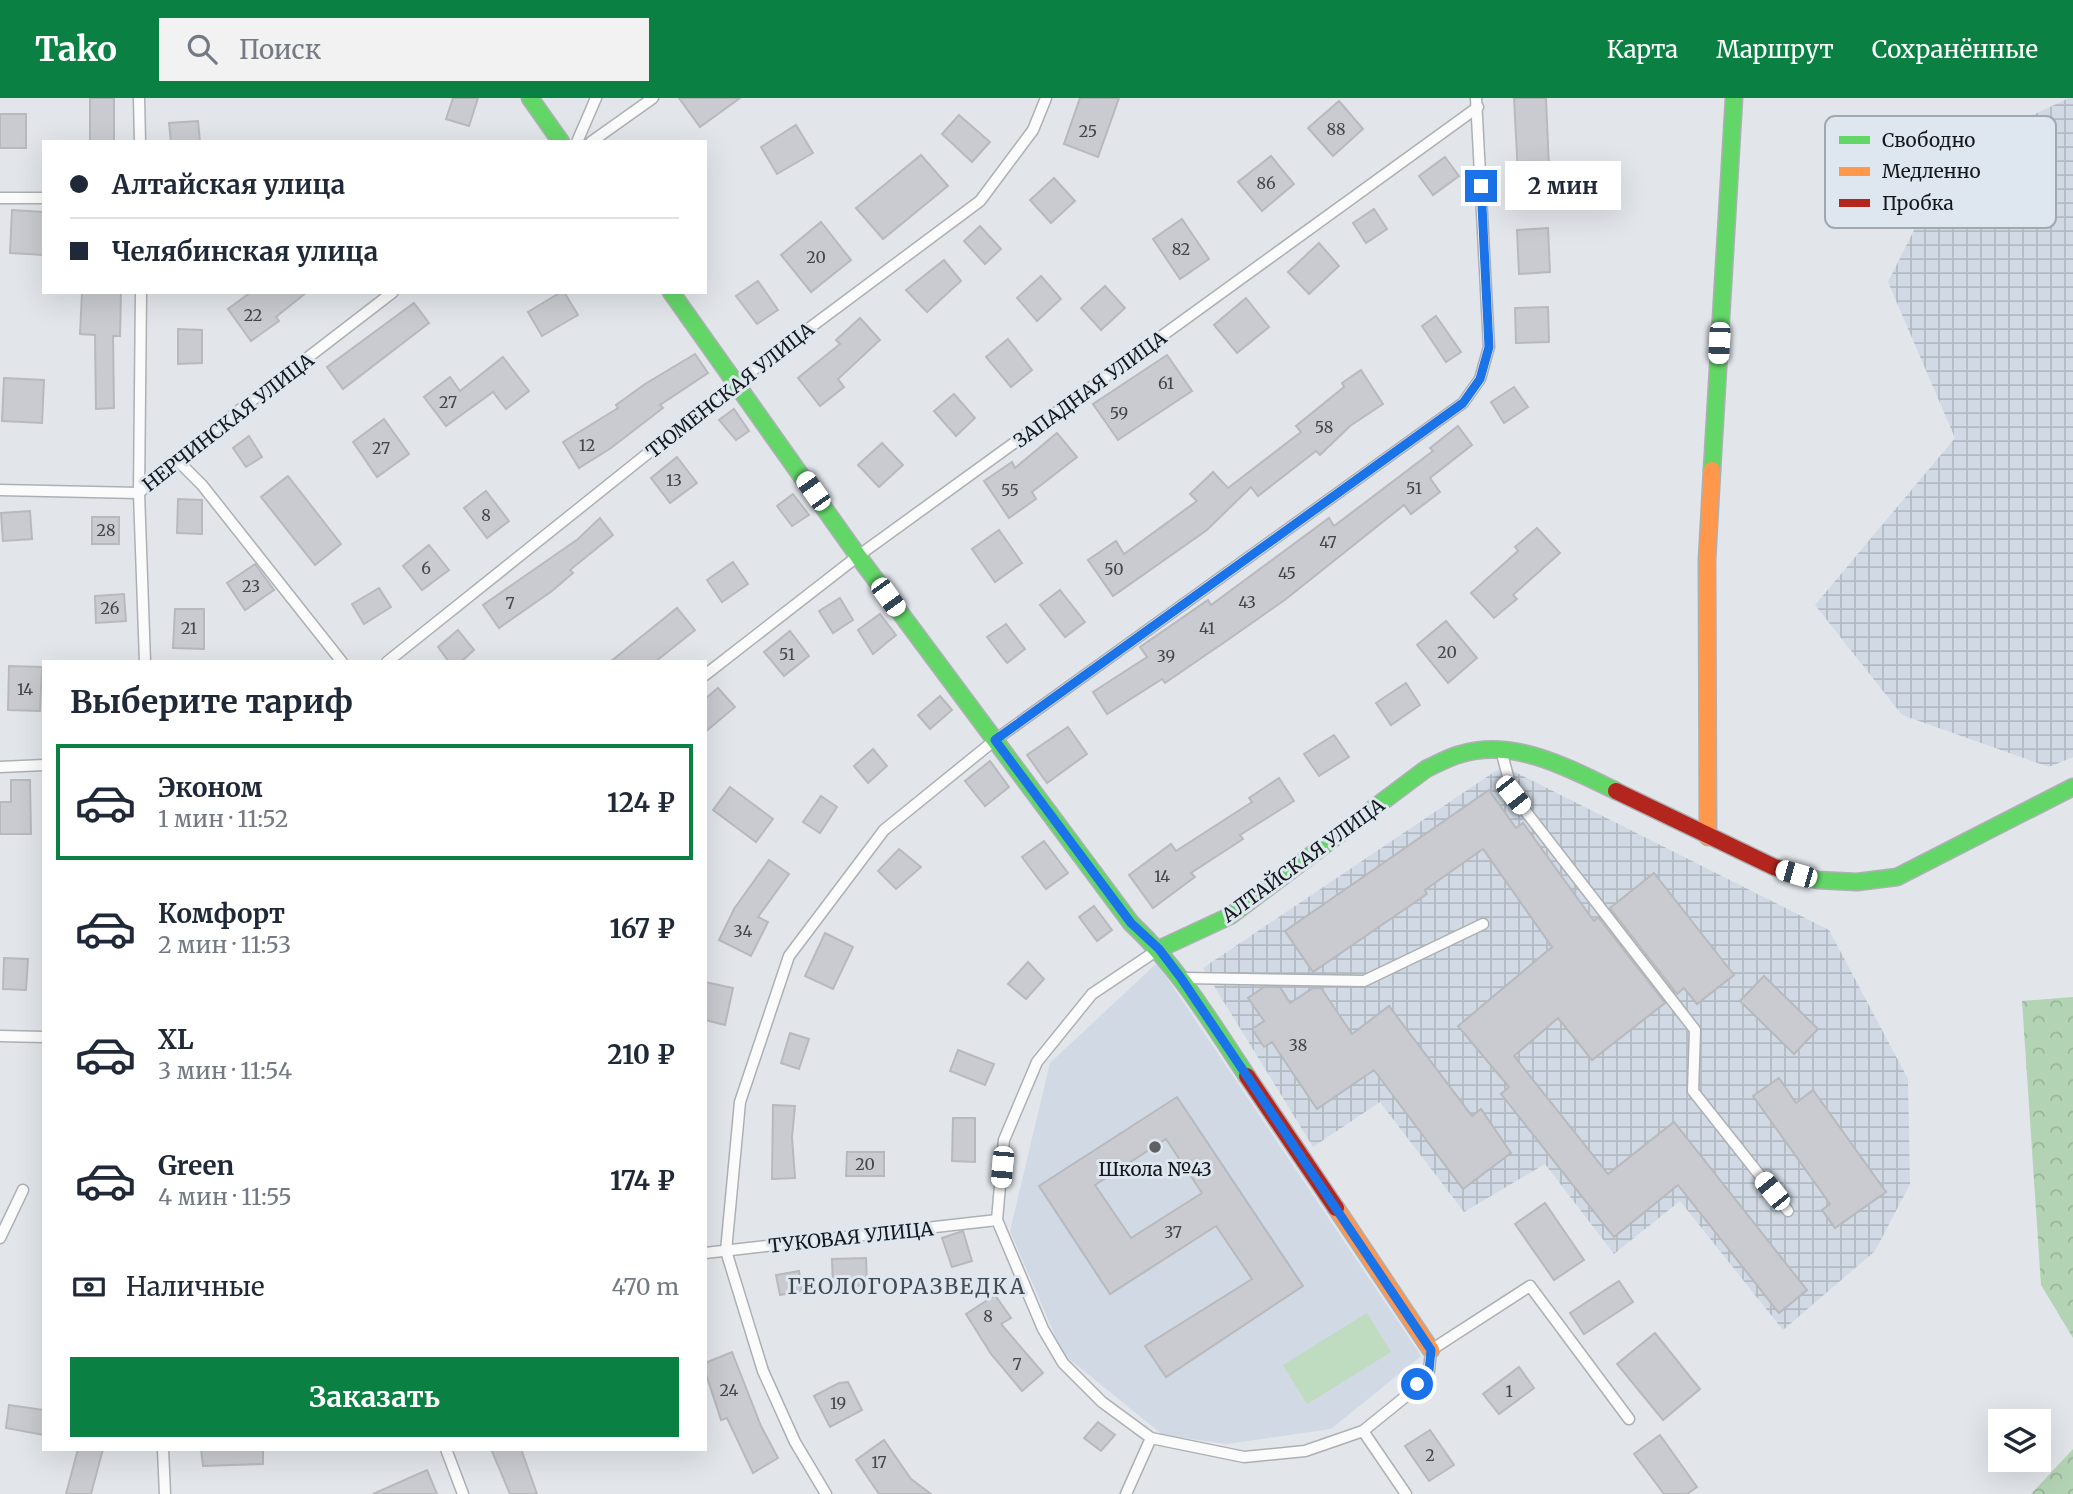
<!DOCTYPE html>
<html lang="ru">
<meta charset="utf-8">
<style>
:root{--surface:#fff;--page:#f2f2f3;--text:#1f2937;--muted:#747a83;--line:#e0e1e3;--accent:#0b8043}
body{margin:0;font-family:Merriweather,serif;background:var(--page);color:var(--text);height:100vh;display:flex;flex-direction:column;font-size:26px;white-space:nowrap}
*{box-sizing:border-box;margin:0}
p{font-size:23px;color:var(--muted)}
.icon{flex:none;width:38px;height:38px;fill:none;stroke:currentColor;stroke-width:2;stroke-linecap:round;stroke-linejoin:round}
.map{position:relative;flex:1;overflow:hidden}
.panel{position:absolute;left:42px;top:562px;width:665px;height:791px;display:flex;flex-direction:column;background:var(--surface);border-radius:0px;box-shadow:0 7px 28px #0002}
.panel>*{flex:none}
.hud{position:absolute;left:42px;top:42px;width:665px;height:154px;border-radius:0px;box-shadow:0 7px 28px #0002;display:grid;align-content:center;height:154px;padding:0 28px;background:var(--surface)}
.tools{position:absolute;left:1988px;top:1311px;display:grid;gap:14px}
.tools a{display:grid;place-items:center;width:63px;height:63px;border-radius:0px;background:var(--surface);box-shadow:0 7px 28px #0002;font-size:35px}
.end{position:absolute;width:32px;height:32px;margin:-16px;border:9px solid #1a73e8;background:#fff;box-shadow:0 0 0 4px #fff}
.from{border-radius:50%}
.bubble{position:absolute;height:49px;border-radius:0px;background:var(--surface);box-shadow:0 7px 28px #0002;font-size:23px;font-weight:700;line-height:49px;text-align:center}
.car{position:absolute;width:21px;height:42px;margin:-21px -10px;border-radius:9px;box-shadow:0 0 5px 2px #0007;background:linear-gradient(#fff 24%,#345 0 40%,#fff 0 76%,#345 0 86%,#fff 0)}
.hud b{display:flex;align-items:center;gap:24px;height:66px;font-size:26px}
.hud b+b{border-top:2px solid var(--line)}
.hud i{width:18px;height:18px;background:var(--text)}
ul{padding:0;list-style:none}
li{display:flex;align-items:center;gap:21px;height:116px;margin:0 14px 10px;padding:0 14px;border:4px solid transparent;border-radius:0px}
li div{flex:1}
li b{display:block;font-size:26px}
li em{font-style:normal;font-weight:700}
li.active{border-color:var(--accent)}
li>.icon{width:63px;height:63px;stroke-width:1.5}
h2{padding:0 28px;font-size:32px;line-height:84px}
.pay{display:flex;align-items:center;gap:18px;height:77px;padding:0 28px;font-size:26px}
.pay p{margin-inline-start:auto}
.primary-button{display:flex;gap:14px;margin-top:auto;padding:14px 28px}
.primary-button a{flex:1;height:80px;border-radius:0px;background:var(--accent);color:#fff;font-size:28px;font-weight:700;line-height:80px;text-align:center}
header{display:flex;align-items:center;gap:42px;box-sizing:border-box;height:98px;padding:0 35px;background:var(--accent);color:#fff}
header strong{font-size:33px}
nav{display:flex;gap:38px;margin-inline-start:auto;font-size:24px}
.search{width:490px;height:63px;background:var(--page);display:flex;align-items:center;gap:18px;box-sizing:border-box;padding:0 24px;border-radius:0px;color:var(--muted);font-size:26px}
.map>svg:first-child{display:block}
</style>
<header>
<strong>Tako</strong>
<div class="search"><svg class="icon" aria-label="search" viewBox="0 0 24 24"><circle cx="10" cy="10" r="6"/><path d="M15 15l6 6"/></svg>Поиск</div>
<nav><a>Карта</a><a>Маршрут</a><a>Сохранённые</a></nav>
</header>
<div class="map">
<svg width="2073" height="1396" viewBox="0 0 2073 1396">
<defs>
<pattern id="industrial-grid" width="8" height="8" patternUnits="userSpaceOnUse" patternTransform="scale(1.75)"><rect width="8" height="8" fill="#d0d9e4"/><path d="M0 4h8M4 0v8" fill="none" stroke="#b2bac3"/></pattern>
<pattern id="forest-crowns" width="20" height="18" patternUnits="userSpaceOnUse" patternTransform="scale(1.75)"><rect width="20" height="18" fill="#b3d4b4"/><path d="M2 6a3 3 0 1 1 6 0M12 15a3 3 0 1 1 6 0" fill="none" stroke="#99b59a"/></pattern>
</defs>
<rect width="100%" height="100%" fill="#e2e6eb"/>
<polygon fill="#d0d9e4" points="1157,865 1421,1258 1331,1331 1227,1346 1163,1337 1063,1256 1010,1133 1050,965"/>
<g fill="url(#industrial-grid)">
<polygon points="2069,0 2073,0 2073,659 2049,669 1902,617 1815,507 1955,340 1888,184 1953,54"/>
<polygon points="1503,668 1829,832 1908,981 1910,1086 1875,1153 1783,1232 1680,1103 1614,1156 1545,1066 1464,1114 1380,1004 1313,1049 1203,870"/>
</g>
<polygon fill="#bfdbc0" points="1367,1215 1391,1254 1307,1306 1283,1267"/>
<g fill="url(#forest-crowns)">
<polygon points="2073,899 2073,1240 2041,1187 2022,903"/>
<polygon points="2073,1351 2073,1396 2031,1396"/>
</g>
<g fill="#c9cbd0" stroke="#b8b9bd" stroke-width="2" fill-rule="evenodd">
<rect x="90" y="0" width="24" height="44"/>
<polygon points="453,0 478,0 469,28 446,21"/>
<polygon points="679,0 740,0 700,29"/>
<polygon points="1080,0 1119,0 1098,59 1064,46"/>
<polygon points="1514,0 1546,0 1550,94 1519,96"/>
<polygon points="1339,3 1363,31 1333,58 1308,30"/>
<rect x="0" y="16" width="26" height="34"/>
<polygon points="959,17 990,44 972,64 942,36"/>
<polygon points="198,23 200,44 171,44 169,25"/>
<polygon points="796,27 813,55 777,76 761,49"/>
<polygon points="921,57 948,88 883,141 856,110"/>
<polygon points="1271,58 1294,86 1262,113 1238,84"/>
<polygon points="1445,59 1459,78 1433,97 1419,78"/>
<polygon points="1054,80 1075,103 1051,125 1030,102"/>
<polygon points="1374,111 1387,131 1366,145 1353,125"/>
<polygon points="12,112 44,114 44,157 10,155"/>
<polygon points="1182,121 1209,161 1180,181 1153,141"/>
<polygon points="821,124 851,162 811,194 781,157"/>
<polygon points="980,128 1001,151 985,166 964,143"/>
<polygon points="1548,130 1550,174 1519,176 1517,132"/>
<polygon points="1319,145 1339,168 1309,196 1288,174"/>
<polygon points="944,162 961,183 927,214 906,192"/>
<polygon points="1041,178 1061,201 1037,223 1017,200"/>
<polygon points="758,183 778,212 757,226 736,198"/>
<polygon points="1105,188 1125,210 1101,232 1081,210"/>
<polygon points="82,194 121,195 120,238 113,238 114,310 96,311 95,237 80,236"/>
<polygon points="251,194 307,194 276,219 279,223 251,243 228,211"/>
<polygon points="561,194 564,194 578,217 542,238 528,214"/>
<polygon points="1246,200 1269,229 1237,255 1214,227"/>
<polygon points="414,205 429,225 343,291 327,269"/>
<polygon points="1548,209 1549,244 1516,245 1515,210"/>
<polygon points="1436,218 1461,254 1446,264 1422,228"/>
<polygon points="860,220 880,242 838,281 844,289 820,308 798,280 840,246 836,242"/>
<polygon points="178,231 202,232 202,265 178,266"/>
<polygon points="1008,241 1032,272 1011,289 986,259"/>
<polygon points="695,256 708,275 660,307 663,310 611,350 579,370 563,344 618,310 616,307 645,286"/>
<polygon points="1167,257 1192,293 1118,342 1093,306"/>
<polygon points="503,259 529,293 506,311 493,294 446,328 424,299 450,279 460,293"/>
<polygon points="1361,272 1383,306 1350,328 1320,357 1316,353 1258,398 1251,389 1207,432 1113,498 1088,462 1116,443 1124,456 1197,403 1190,396 1213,374 1228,390 1301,334 1296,328 1344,289 1342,285"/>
<polygon points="4,280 44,282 42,325 2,323"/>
<polygon points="1514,289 1528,309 1504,325 1491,304"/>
<polygon points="954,296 975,320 956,338 934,313"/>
<polygon points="734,311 749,333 736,342 719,322"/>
<polygon points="384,321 409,356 377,379 353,344"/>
<polygon points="1458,328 1472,347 1430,380 1440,394 1411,416 1404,407 1286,501 1232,539 1165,585 1162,581 1107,616 1093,594 1147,559 1140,549 1208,502 1211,507 1329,420 1334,428 1433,353 1430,350"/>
<polygon points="1057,335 1077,359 1032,394 1036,401 1009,420 984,383 1012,364 1015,370"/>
<polygon points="249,338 262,359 246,369 233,350"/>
<polygon points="882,345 903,367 879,389 858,367"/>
<polygon points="677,359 697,385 670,405 651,380"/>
<polygon points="288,378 341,446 315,467 261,399"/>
<polygon points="486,393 509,423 487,440 464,410"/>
<polygon points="793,396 809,417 792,428 777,408"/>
<polygon points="178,401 202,402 202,436 177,435"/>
<polygon points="30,413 32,441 3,443 1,415"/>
<rect x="92" y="419" width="27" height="27"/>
<polygon points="600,420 613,437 570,472 573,475 552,493 499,530 483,507 578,441"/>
<polygon points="1537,430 1560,455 1513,497 1517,501 1494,520 1471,495 1518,453 1515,449"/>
<polygon points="999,432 1022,465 995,484 972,451"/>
<polygon points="429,447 449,472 422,492 403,468"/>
<polygon points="733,464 748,486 722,504 707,482"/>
<polygon points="255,466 274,492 245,512 227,485"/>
<polygon points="379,490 391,509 364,526 352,506"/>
<polygon points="1060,492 1085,524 1065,539 1040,507"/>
<polygon points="124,496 126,523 96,525 95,498"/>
<polygon points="840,500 853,522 833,535 819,513"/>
<polygon points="677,510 695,532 655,564 610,564"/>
<polygon points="175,511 204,511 204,551 173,550"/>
<polygon points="880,516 896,537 873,556 858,532"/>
<polygon points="1446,523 1477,560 1448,585 1417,547"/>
<polygon points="1006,526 1025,551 1007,565 987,539"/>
<polygon points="458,532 474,552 461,564 449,564 438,549"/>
<polygon points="790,533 809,558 784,578 764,554"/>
<polygon points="9,568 42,569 40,613 8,612"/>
<polygon points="1406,585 1420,607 1391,627 1376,605"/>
<polygon points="718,590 735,609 705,634 705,601"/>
<polygon points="940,598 952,612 930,631 918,617"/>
<polygon points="1068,629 1087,656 1047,685 1027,657"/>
<polygon points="1334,637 1349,659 1319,678 1304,656"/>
<polygon points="873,651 887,668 868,685 854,668"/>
<polygon points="990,663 1009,689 985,708 965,683"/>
<polygon points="1279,680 1294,703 1240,737 1243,741 1191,775 1195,779 1153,810 1129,777 1171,746 1176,753 1252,704 1249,700"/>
<polygon points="11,682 30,682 31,736 0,736 0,704 11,704"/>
<polygon points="730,689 773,721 756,744 713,712"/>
<polygon points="1489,692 1516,730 1523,725 1594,823 1598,819 1665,905 1592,962 1558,920 1514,958 1608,1076 1674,1024 1807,1192 1779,1215 1678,1087 1614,1139 1501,996 1509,989 1458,928 1552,849 1483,751 1425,792 1427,796 1313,874 1285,833"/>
<polygon points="821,698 837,709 820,735 803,724"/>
<polygon points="1044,743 1068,775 1046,791 1022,759"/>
<polygon points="899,751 921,769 896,791 878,773"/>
<polygon points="769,762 789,776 758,819 768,824 751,858 719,842 734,811"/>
<polygon points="1654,775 1734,877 1697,906 1684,890 1677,896 1610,810"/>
<polygon points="1094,808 1112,832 1097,843 1079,819"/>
<polygon points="825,835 853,849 833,891 805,878"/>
<polygon points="4,860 28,861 26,892 3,891"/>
<polygon points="1028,864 1044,881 1026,901 1008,886"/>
<polygon points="1764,878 1818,931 1794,956 1740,903"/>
<polygon points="705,884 733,890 725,927 705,922"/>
<polygon points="1264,889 1280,889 1290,905 1313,890 1321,890 1352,936 1389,908 1472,1018 1481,1011 1511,1055 1463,1091 1374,972 1317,1011 1272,944 1264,949 1252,931 1264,923 1248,900"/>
<polygon points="790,935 809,941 799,971 781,965"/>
<polygon points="958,952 994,966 985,987 950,973"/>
<polygon points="1779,980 1796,1005 1813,992 1886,1094 1835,1130 1822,1112 1830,1106 1753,998"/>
<path d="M 1177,999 L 1303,1188 L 1166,1279 L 1145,1248 L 1252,1181 L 1216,1128 L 1110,1196 L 1039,1088 ZM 1166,1041 L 1202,1095 L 1131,1140 L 1095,1087 Z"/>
<polygon points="773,1007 795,1008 792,1039 795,1080 772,1081"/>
<polygon points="953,1020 975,1020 975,1064 952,1063"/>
<polygon points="847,1054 884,1054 884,1078 846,1078"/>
<polygon points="1545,1105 1584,1162 1554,1182 1515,1126"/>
<polygon points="963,1133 972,1163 952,1169 942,1140"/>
<polygon points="866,1160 867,1187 833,1189 832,1161"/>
<polygon points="799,1173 802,1193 780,1197 776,1177"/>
<polygon points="1619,1183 1633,1204 1584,1236 1570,1215"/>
<polygon points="995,1197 1011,1220 1001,1226 1043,1275 1022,1293 991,1256 966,1216"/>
<polygon points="1655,1235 1700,1291 1663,1322 1617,1266"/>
<polygon points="732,1254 761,1328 778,1360 753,1375 727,1320 721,1322 705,1273 705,1265"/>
<polygon points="1519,1269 1534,1290 1499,1316 1483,1296"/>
<polygon points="848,1284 862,1312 830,1329 814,1298 839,1285"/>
<polygon points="9,1307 44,1312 44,1337 6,1330"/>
<polygon points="1098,1324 1115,1337 1101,1353 1084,1340"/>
<polygon points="1430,1332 1454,1367 1429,1383 1405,1348"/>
<polygon points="1660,1337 1697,1389 1687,1396 1664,1396 1634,1356"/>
<polygon points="884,1342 911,1381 931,1396 879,1396 856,1362"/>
<polygon points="78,1351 103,1351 91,1396 66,1396"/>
<polygon points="201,1351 263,1351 263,1366 203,1368"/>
<polygon points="491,1351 521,1351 537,1396 510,1396"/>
<polygon points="427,1372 437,1396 373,1396"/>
</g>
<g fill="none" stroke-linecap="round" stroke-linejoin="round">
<defs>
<g id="lane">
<polyline points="139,0 140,44"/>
<polyline points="577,44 596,0"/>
<polyline points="591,44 653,0"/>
<polyline points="0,100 44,100"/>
<polyline points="141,194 139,395 145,564"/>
<polyline points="176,361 202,387 342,564"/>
<polyline points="0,392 139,395 176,361 393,194"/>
<polyline points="387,564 737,284 980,103 1033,32 1046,0"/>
<polyline points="705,577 858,458 1478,9"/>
<polyline points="1502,656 1513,697 1695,932 1693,993 1788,1113"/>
<polyline points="0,669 44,667"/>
<polyline points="1156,853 1092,896 1037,964 1004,1042 997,1122 1043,1231 1063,1265 1102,1304 1151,1340 1244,1359 1305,1353 1363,1333 1405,1299 1429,1273 1431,1252 1530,1188 1629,1321"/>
<polyline points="1185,880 1364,883 1483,826"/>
<polyline points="0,938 44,939"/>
<polyline points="0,1140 23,1092"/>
<polyline points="705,1155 997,1122"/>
<polyline points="1363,1333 1406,1396"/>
<polyline points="163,1351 165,1396"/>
<polyline points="446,1351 463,1396"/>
<polyline points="826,1396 795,1344 763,1273 726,1153 740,1004 789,858 884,732 995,642 1463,305 1480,281 1489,249 1476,0"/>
<polyline points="1126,1396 1151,1340"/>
</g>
<g id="fast">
<polyline points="530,0 561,44"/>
<path d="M 671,194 L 858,458 L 1131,825 C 1178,869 1211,924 1247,978"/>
<polyline points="1712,372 1734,0"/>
<polyline points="1801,777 1817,782 1857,784 1897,779 2073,689"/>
<path d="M 1159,851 L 1230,818 L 1426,671 C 1437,666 1449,659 1461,656 C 1514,640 1569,670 1616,693"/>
</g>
<g id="slow">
<polyline points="1708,739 1707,462 1712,372"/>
<polyline points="1336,1110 1431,1252"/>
</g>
<g id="jam">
<polyline points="1616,693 1774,769 1801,777"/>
<polyline points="1247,978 1336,1110"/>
</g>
</defs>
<use href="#lane" stroke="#adb0b3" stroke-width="13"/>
<use href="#fast" stroke="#adb0b3" stroke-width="19"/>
<use href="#slow" stroke="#adb0b3" stroke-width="19"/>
<use href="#jam" stroke="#adb0b3" stroke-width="19"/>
<use href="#lane" stroke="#fbfbfc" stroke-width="10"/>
<use href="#fast" stroke="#63d668" stroke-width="16"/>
<use href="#slow" stroke="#ff974d" stroke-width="16"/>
<use href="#jam" stroke="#b3261e" stroke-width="16"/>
</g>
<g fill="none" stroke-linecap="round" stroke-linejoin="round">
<polyline stroke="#1a73e8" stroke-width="9" points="1417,1286 1429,1273 1431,1252 1181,880 1159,851 1131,825 995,642 1463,305 1480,281 1489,249 1481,88"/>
</g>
<circle fill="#5d6164" stroke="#dee6ef" stroke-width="2.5" cx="1155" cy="1049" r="7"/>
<g text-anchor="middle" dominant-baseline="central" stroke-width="6" stroke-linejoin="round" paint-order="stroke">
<g font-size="16" fill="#434649">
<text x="1336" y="31">88</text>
<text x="1088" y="33">25</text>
<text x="1266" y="85">86</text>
<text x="1181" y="151">82</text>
<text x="816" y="159">20</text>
<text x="253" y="217">22</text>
<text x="1166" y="285">61</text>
<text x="448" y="304">27</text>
<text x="1119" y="315">59</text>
<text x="1324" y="329">58</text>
<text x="587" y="347">12</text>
<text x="381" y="350">27</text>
<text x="674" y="382">13</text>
<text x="1414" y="390">51</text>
<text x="1010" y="392">55</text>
<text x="486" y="417">8</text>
<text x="106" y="432">28</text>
<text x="1328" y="444">47</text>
<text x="426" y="470">6</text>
<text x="1114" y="471">50</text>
<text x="1287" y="475">45</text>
<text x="251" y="488">23</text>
<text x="1247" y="504">43</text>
<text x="510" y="505">7</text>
<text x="110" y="510">26</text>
<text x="189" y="530">21</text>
<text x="1207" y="530">41</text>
<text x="1447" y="554">20</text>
<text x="787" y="556">51</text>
<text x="1166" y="558">39</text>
<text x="25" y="591">14</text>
<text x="1162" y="778">14</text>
<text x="743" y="833">34</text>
<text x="1298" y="947">38</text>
<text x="865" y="1066">20</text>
<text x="1173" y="1134">37</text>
<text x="988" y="1218">8</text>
<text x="1017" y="1266">7</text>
<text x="729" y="1292">24</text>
<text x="1509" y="1293">1</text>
<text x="838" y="1305">19</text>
<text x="1430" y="1357">2</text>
<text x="879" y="1364">17</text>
</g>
<g font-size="19" fill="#16191c" stroke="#dee6ef">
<text transform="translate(1090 291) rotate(-36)">ЗАПАДНАЯ УЛИЦА</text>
<text transform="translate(730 292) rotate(-38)">ТЮМЕНСКАЯ УЛИЦА</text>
<text transform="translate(228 324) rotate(-38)">НЕРЧИНСКАЯ УЛИЦА</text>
<text transform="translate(1303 762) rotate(-36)">АЛТАЙСКАЯ УЛИЦА</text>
<text transform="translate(851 1139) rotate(-6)">ТУКОВАЯ УЛИЦА</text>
</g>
<g font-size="19" fill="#16191c" stroke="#dee6ef">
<text x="1155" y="1071">Школа №43</text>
</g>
<g font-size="21" letter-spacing="2" fill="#434a51" stroke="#dee6ef">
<text x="907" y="1188">ГЕОЛОГОРАЗВЕДКА</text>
</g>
</g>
<rect x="1825" y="18" width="231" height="112" rx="10" fill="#dee6ef" stroke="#a2a8b0" stroke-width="2"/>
<rect x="1839" y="38" width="31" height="8" fill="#63d668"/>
<rect x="1839" y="69" width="31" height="9" fill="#ff974d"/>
<rect x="1839" y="101" width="31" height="8" fill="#b3261e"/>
<g font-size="19" fill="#16191c">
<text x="1882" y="49">Свободно</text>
<text x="1882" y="80">Медленно</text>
<text x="1882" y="112">Пробка</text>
</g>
</svg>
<div class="tools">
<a><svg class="icon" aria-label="layers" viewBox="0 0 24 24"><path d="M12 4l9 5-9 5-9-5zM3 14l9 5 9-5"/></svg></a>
</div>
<i class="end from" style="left:1417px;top:1286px"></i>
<i class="end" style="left:1481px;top:88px"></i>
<div class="bubble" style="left:1505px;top:63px;width:116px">2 мин</div>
<i class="car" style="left:1719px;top:245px;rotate:183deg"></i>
<i class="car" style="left:813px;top:393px;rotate:325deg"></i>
<i class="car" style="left:888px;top:499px;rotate:144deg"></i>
<i class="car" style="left:1513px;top:697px;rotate:142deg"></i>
<i class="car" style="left:1796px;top:776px;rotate:286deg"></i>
<i class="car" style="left:1002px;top:1069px;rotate:185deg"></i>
<i class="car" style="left:1772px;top:1093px;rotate:321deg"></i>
<div class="hud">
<b><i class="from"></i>Алтайская улица</b>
<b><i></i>Челябинская улица</b>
</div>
<section class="panel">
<h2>Выберите тариф</h2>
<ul>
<li class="active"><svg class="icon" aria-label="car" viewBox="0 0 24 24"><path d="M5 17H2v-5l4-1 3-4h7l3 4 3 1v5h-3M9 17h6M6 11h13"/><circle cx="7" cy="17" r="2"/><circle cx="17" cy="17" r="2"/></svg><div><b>Эконом</b><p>1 мин · 11:52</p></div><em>124 ₽</em></li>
<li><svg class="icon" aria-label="car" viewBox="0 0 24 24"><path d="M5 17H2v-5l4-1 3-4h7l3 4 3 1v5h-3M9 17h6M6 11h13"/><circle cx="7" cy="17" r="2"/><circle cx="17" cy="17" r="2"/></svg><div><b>Комфорт</b><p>2 мин · 11:53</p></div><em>167 ₽</em></li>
<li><svg class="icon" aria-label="car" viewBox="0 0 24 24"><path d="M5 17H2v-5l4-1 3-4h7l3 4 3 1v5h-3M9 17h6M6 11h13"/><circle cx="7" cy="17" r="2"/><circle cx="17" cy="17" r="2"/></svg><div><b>XL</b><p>3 мин · 11:54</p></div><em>210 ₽</em></li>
<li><svg class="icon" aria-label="car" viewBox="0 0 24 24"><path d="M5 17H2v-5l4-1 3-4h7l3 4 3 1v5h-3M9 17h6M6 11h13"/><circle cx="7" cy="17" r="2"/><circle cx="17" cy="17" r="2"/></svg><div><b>Green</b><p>4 мин · 11:55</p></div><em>174 ₽</em></li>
</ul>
<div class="pay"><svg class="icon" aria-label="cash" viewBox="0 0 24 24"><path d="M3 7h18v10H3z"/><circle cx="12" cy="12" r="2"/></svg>Наличные<p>470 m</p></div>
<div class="primary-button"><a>Заказать</a></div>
</section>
</div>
